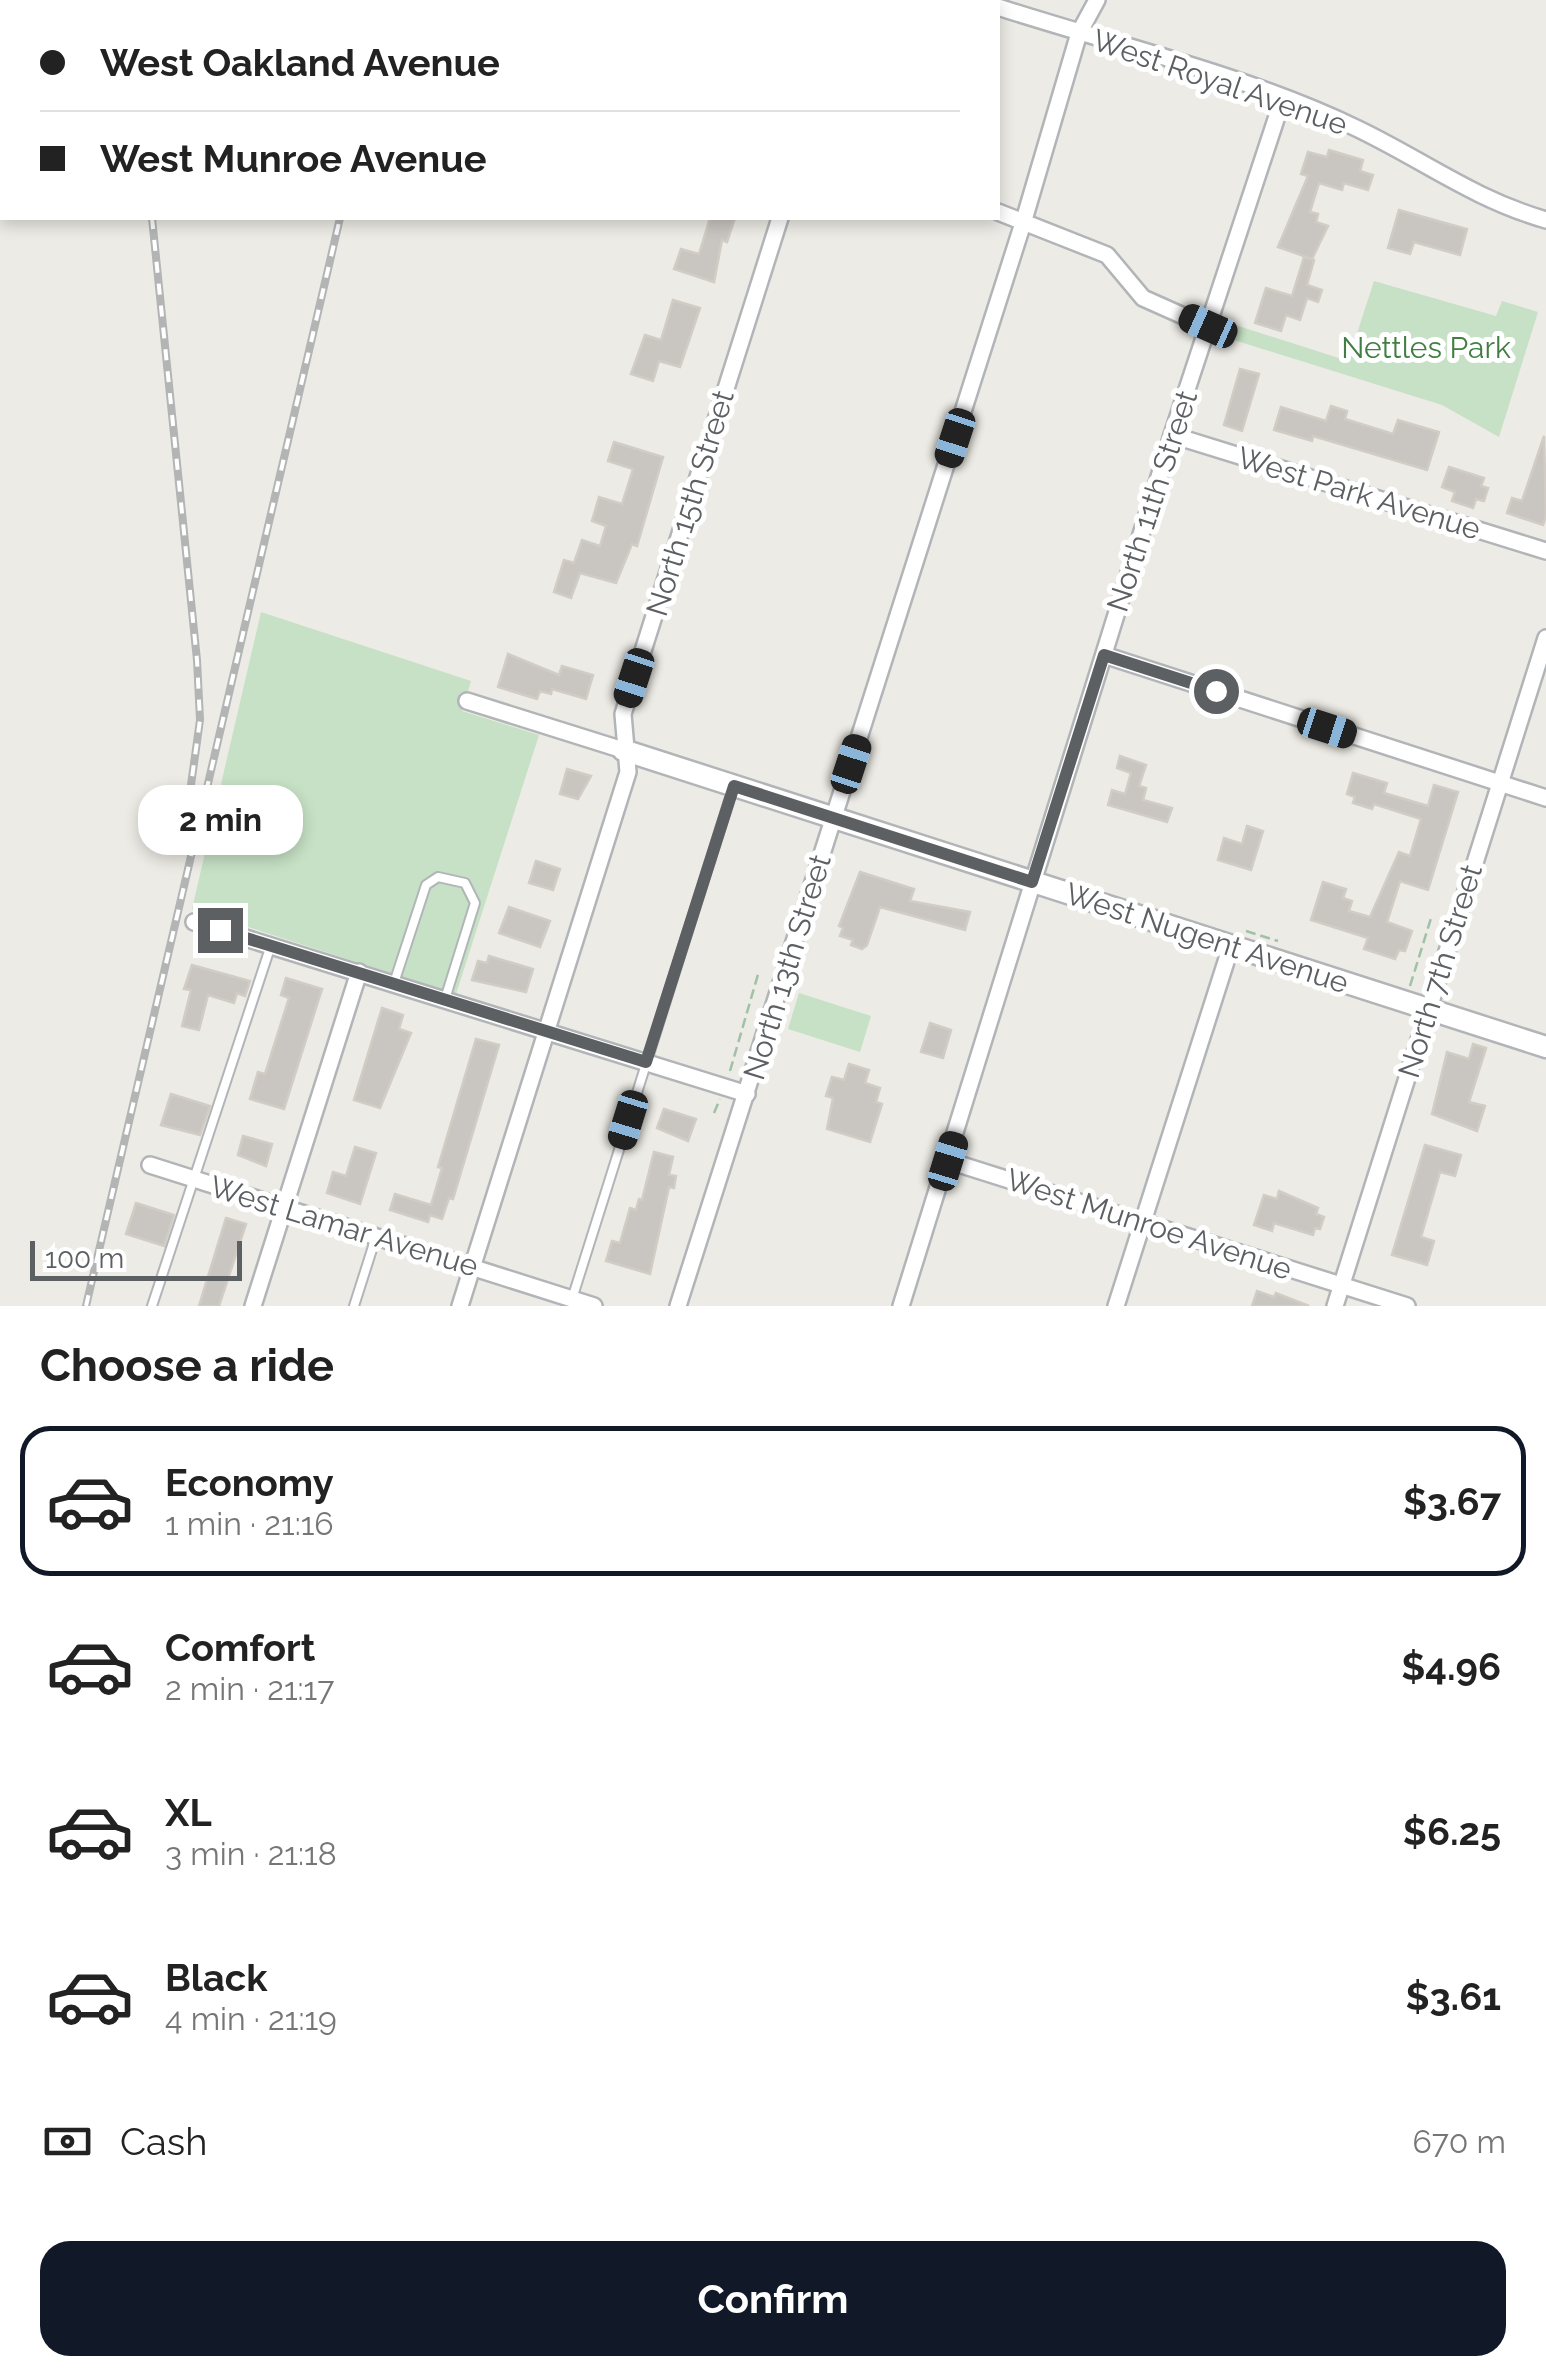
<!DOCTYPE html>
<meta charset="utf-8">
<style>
:root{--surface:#fff;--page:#f2f2f2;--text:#222;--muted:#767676;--line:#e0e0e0;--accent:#111827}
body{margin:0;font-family:Raleway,sans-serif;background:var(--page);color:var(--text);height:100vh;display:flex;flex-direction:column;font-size:38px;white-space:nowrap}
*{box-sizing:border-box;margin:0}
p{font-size:32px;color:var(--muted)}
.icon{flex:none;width:55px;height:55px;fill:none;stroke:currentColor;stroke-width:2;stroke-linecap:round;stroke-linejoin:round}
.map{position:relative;height:1306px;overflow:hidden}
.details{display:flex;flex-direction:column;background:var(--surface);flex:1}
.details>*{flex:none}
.hud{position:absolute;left:0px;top:0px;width:1000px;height:220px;box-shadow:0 5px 15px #0003;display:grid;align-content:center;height:220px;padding:0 40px;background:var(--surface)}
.scale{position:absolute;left:30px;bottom:25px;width:212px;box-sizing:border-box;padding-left:10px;border:5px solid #5d6063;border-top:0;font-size:28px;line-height:35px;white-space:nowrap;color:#5d6063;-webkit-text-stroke:8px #fff;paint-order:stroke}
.end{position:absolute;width:45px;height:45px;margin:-22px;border:12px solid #5d6063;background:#fff;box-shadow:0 0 0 5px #fff}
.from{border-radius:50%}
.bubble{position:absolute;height:70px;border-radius:30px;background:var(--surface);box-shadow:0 5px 15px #0003;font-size:32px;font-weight:700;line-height:70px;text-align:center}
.car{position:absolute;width:30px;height:60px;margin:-30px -15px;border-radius:12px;box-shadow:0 0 8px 2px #0007;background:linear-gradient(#222 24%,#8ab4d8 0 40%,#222 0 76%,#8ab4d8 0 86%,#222 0)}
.hud b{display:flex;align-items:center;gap:35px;height:95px;font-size:38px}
.hud b+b{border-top:2px solid var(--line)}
.hud i{width:25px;height:25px;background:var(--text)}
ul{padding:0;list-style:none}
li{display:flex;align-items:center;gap:30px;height:150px;margin:0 20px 15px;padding:0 20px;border:5px solid transparent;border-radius:30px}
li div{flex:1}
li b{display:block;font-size:38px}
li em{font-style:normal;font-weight:700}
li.on{border-color:var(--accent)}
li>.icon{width:90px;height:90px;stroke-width:1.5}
h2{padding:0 40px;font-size:45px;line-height:120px}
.pay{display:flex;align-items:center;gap:25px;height:110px;padding:0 40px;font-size:38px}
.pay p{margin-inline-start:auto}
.cta{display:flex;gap:20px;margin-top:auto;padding:20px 40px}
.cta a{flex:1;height:115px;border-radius:30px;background:var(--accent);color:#fff;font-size:40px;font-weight:700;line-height:115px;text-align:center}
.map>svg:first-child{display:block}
</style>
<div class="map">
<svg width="1546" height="1306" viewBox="0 0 1546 1306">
<rect width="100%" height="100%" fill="#edebe5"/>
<g fill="#c6e1c5">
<polygon points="1374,281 1496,316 1502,301 1538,312 1499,437 1442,405 1221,336 1226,322 1348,361"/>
<polygon points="261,612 471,681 462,711 539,735 456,994 192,909"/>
<polygon points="799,993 871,1016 860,1052 788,1029"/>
</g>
<g fill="#c9c6c1" stroke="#d1ccc4" stroke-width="2.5">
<polygon points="1329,150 1363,160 1360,171 1373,175 1368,190 1344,183 1342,190 1319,183 1310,212 1318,214 1316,222 1328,226 1312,259 1278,247 1308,176 1301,174 1308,152 1327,157"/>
<polygon points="1399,210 1467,229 1460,255 1414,242 1410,254 1388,248"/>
<polygon points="710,218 735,218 727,242 722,240 714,282 674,269 681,249 699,254"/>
<polygon points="1304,257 1314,260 1307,285 1322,290 1318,302 1307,298 1300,320 1286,315 1281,331 1255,323 1266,288 1292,296"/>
<polygon points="673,300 700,308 680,367 659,361 653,381 631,374 645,335 661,340"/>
<polygon points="1240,369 1259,374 1242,431 1224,425"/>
<polygon points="1331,406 1347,411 1345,419 1393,434 1398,420 1439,432 1427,470 1313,436 1312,441 1274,430 1281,407 1326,421"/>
<polygon points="1544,436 1546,516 1543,525 1507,513 1512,498 1522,501"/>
<polygon points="614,442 663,457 637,546 632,544 616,583 580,573 571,598 554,592 564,560 574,563 582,540 600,546 606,526 592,521 599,497 622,504 633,469 608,461"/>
<polygon points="1449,467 1484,478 1481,486 1488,488 1484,501 1476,499 1473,508 1452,501 1455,492 1442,487"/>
<polygon points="508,654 559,675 562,666 593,675 586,699 552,689 551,694 540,691 537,699 498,687"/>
<polygon points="1120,756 1146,765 1139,786 1146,788 1143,800 1172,808 1167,822 1108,805 1112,790 1125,794 1131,773 1117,768"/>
<polygon points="567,769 591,776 578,799 560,794"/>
<polygon points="1353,773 1387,783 1384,793 1428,806 1434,785 1458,792 1428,890 1400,881 1387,922 1412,931 1405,951 1399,950 1395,959 1364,949 1368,938 1311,920 1323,882 1346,889 1343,898 1352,901 1349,911 1370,917 1399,852 1410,856 1421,819 1374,804 1372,809 1353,803 1355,797 1347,794"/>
<polygon points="1247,826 1263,831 1251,870 1218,860 1224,838 1242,844"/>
<polygon points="536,861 560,869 553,890 529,883"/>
<polygon points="860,872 914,889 910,901 970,912 965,930 880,907 867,945 862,949 851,945 853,940 840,936 843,928 839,926"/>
<polygon points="509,907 550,921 540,947 499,933"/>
<polygon points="489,956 533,969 526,992 472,980 478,961 487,963"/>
<polygon points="192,965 250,981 245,996 237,993 234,1003 208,995 199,1030 182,1026 191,990 184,989"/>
<polygon points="286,978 322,989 284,1109 250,1099 258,1072 265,1074 289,998 281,995"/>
<polygon points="382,1008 403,1015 399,1029 411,1033 380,1108 354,1100"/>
<polygon points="930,1023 951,1030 943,1058 921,1052"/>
<polygon points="476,1039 499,1045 453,1199 449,1198 442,1219 430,1215 428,1222 390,1210 395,1194 431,1205 442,1168 438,1167"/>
<polygon points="1473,1044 1486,1048 1469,1102 1485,1106 1477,1131 1432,1114 1447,1052 1469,1059"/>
<polygon points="849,1064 869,1070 865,1083 880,1088 876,1102 882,1104 870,1142 827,1129 833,1098 826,1096 832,1077 844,1080"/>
<polygon points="171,1094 210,1106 200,1135 161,1125"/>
<polygon points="664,1109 696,1119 688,1141 657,1128"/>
<polygon points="243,1136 272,1144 266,1166 238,1155"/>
<polygon points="1425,1145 1461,1155 1455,1176 1440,1172 1421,1237 1434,1241 1427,1265 1392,1255"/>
<polygon points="355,1147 376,1153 360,1204 327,1193 333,1172 346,1176"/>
<polygon points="654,1152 673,1157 669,1175 676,1176 674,1188 669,1187 650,1274 606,1261 612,1241 620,1243 630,1208 636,1210 639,1199 642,1200"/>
<polygon points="1279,1191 1318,1208 1316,1214 1324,1217 1320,1229 1315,1228 1313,1235 1274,1223 1272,1231 1254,1225 1264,1195 1277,1199"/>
<polygon points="136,1203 174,1215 164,1246 126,1234"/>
<polygon points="226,1218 246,1224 219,1306 199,1306"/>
<polygon points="1257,1291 1274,1297 1276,1293 1309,1306 1252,1306"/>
</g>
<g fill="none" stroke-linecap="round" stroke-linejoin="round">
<defs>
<g id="service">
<polyline points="394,983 426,885 438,877 465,883 475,903 445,999"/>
<polyline points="572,1299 733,788"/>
<polyline points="152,1306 271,945"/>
<polyline points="354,1306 376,1237"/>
</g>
<g id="minor">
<polyline points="976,0 984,2"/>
<polyline points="858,2 859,0"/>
<path d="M 998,7 C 1112,44 1246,75 1354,127 C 1422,159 1471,198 1546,220"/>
<polyline points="998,212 1107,255 1143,298 1208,327"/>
<polyline points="1172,435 1546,551"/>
<polyline points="1104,655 1546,798"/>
<polyline points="467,701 623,750"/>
<polyline points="194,922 747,1094"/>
<polyline points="949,1161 1407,1306"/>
<polyline points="150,1165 594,1306"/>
<polyline points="253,1306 359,972"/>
<polyline points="460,1306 628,772 623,714 780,218"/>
<polyline points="678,1306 1024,220 1079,33 1097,0"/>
<polyline points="901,1306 1172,435 1283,98"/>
<polyline points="1116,1306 1231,946"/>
<polyline points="1335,1306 1546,638"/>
</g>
<polyline id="tertiary" points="623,750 1546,1047"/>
</defs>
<use href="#service" stroke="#b2b5b8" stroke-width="12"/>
<use href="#minor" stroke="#b2b5b8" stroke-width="20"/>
<use href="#tertiary" stroke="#b2b5b8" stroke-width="25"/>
<g stroke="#9fc2a7" stroke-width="2.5" stroke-dasharray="10 5" stroke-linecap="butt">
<polyline points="1246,931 1278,941"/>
<polyline points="1410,986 1432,915"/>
<polyline points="730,1071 759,971"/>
<polyline points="714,1113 720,1099"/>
</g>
<use href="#service" stroke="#fff" stroke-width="8"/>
<use href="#minor" stroke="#fff" stroke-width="15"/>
<use href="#tertiary" stroke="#fff" stroke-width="20"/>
<defs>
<g id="rail">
<polyline points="131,0 131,2"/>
<polyline points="376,2 376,0"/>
<polyline points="152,218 197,660 200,720 185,828"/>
<polyline points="86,1306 340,218"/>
</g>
</defs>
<use href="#rail" stroke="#b3b4b4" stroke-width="8"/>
<use href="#rail" stroke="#fff" stroke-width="4" stroke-dasharray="11" stroke-linecap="butt"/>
</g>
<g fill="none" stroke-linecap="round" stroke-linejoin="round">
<polyline stroke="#5d6063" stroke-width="12" points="220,930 646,1062 734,786 1032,882 1104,655 1216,691"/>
</g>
<g text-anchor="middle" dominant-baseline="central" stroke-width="10" stroke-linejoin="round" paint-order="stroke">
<g font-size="30" fill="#5d6063" stroke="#fff">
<text transform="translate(1220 82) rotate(19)">West Royal Avenue</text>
<text transform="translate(1359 493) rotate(17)">West Park Avenue</text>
<text transform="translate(1152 501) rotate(-72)">North 11th Street</text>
<text transform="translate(690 503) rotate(-73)">North 15th Street</text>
<text transform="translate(1207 938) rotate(18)">West Nugent Avenue</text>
<text transform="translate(787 967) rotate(-73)">North 13th Street</text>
<text transform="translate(1440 971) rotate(-73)">North 7th Street</text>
<text transform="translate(1149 1224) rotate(18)">West Munroe Avenue</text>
<text transform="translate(344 1226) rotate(17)">West Lamar Avenue</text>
</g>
<g font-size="30" fill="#407f41" stroke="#fff">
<text x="1426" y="347">Nettles Park</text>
</g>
</g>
</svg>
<div class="scale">100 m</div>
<i class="end from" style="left:1216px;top:691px"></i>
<i class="end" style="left:220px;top:930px"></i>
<div class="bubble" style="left:138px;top:785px;width:165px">2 min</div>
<i class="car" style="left:1208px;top:326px;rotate:294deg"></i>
<i class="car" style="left:955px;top:438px;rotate:198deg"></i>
<i class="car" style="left:634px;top:678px;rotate:198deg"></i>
<i class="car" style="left:1327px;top:728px;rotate:108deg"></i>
<i class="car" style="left:851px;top:764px;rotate:18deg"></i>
<i class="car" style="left:628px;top:1120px;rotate:197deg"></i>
<i class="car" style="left:948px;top:1161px;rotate:17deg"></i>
<div class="hud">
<b><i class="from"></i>West Oakland Avenue</b>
<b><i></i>West Munroe Avenue</b>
</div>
</div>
<section class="details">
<h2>Choose a ride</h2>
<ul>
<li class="on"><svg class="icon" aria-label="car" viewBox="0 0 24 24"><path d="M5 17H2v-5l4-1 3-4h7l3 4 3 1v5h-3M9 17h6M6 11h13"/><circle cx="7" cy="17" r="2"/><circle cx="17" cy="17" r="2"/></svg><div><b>Economy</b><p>1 min · 21:16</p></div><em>$3.67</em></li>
<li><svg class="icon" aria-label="car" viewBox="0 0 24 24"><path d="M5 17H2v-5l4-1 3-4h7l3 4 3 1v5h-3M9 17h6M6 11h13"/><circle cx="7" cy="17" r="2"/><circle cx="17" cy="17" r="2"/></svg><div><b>Comfort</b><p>2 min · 21:17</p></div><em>$4.96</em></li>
<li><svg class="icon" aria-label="car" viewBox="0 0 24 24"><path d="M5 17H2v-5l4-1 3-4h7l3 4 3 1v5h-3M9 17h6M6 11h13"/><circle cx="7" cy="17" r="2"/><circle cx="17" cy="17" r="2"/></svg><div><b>XL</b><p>3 min · 21:18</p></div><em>$6.25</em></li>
<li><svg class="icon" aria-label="car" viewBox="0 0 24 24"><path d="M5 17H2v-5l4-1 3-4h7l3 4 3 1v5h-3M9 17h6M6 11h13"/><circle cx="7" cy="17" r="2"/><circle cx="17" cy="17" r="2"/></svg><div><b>Black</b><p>4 min · 21:19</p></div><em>$3.61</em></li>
</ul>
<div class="pay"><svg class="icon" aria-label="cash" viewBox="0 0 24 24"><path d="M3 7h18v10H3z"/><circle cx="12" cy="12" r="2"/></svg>Cash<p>670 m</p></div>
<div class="cta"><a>Confirm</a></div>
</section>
